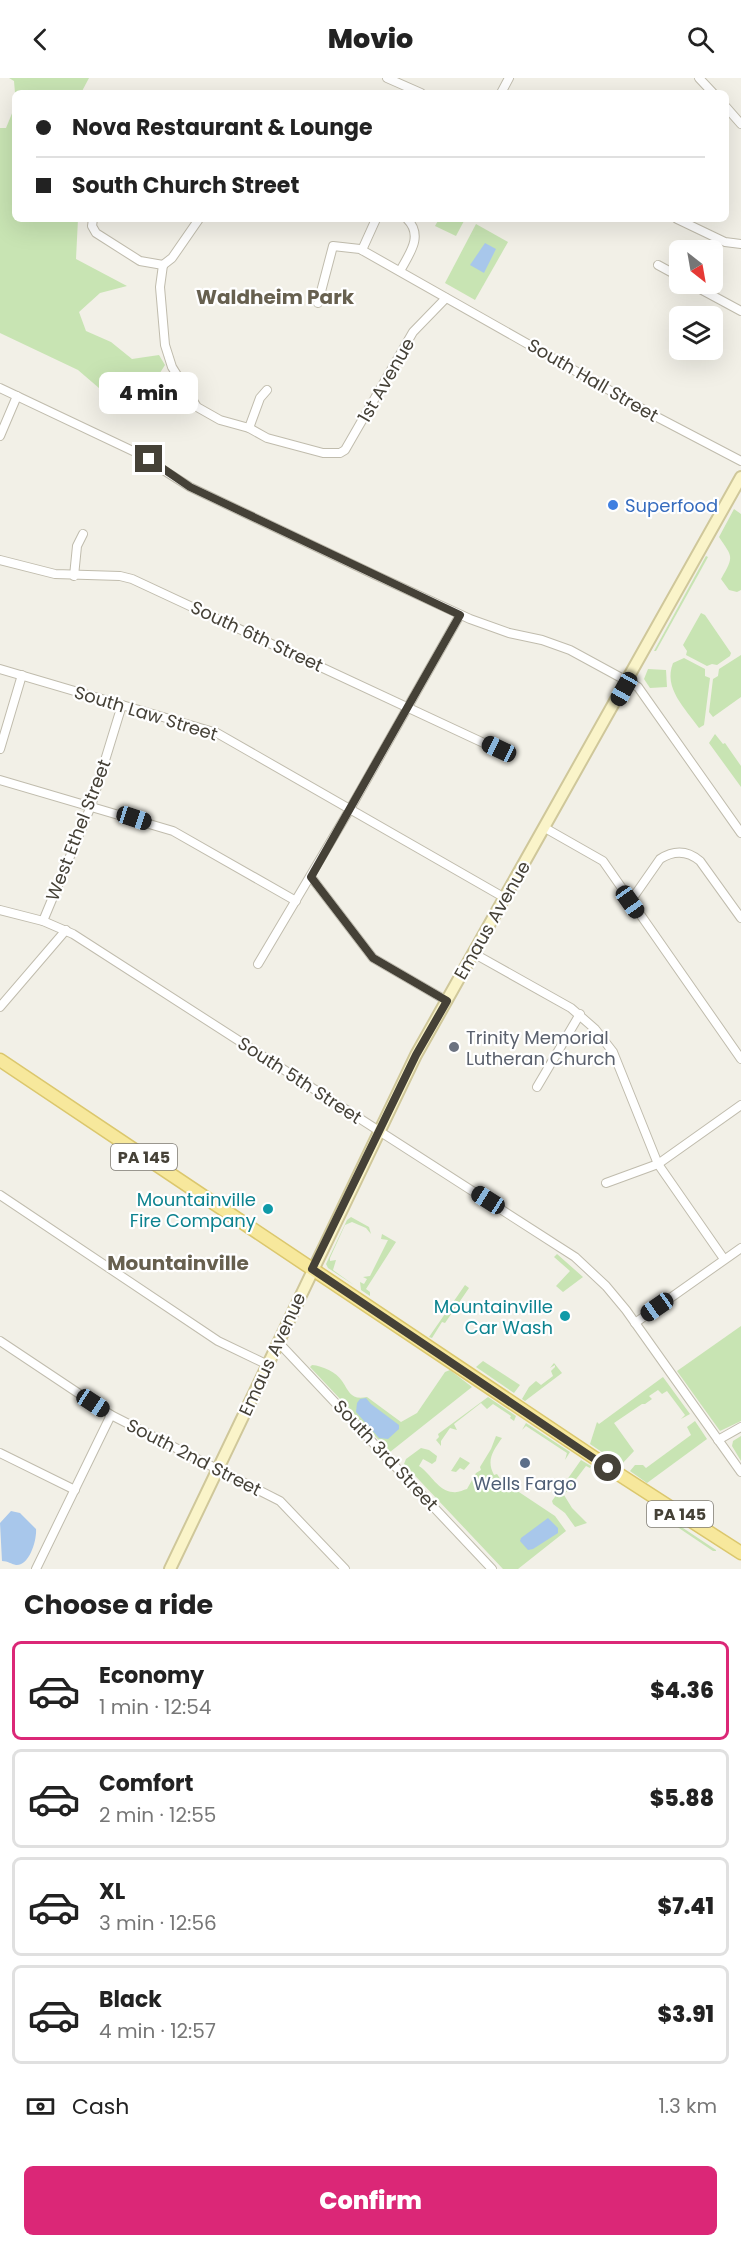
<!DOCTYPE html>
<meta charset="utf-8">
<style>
:root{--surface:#fff;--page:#f6f6f6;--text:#222;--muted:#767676;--line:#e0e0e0;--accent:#db2777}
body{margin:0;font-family:Poppins,sans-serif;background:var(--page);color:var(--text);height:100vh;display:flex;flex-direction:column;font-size:22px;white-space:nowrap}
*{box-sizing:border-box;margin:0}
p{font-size:20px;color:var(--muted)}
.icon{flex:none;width:33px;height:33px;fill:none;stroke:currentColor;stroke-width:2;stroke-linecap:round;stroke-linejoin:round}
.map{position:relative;height:1491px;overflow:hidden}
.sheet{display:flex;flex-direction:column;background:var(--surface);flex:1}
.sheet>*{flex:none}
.top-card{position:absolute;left:12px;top:12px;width:717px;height:132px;border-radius:9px;box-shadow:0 6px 24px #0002;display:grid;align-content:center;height:132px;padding:0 24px;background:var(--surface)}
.needle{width:39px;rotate:149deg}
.controls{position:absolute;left:669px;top:162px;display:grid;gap:12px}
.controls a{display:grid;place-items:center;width:54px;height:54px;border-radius:9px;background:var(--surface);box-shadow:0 6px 24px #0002;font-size:30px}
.end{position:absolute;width:27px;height:27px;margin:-14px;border:8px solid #454137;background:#fff;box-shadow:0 0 0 3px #fff}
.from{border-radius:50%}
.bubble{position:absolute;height:42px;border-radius:9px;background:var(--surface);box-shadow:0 6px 24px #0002;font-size:20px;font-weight:800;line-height:42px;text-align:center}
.car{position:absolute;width:18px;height:36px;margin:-18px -9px;border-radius:8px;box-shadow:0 0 4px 2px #0007;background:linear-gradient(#222 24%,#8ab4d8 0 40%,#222 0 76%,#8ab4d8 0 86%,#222 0)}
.top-card b{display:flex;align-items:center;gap:21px;height:57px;font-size:22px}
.top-card b+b{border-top:2px solid var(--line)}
.top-card i{width:15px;height:15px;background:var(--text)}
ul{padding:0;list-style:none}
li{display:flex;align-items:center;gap:18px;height:99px;margin:0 12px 9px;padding:0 12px;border:3px solid var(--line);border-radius:9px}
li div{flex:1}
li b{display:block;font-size:22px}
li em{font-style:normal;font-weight:800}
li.selected{border-color:var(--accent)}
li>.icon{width:54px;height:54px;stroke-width:1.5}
h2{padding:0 24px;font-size:27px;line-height:72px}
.pay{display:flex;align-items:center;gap:15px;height:66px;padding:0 24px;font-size:22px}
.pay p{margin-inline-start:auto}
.action{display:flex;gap:12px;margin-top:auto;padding:12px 24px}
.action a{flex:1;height:69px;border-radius:9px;background:var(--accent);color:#fff;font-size:24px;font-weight:800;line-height:69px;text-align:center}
header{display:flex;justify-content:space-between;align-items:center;height:78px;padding:0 24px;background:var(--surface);font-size:27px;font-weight:800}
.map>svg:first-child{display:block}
</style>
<header><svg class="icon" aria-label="back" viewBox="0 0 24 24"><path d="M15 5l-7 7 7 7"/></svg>Movio<svg class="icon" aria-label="search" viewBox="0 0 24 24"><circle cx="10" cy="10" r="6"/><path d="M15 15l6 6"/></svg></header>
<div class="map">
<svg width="741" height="1491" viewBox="0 0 741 1491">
<rect width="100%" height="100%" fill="#f2f0e7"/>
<g fill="#c8e4b3">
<polygon points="9,0 89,0 81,15 15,15 14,3"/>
<polygon points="15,28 15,141 78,141 76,181 127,208 100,215 79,234 86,253 111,264 132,281 159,277 165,287 140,326 140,333 99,310 78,292 0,255 0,50 6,50"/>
<polygon points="439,141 465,141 456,158 435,148"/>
<polygon points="476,146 508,164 475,222 445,205"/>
<path d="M 734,431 L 741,436 L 741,512 L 737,514 L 729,512 L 721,501 C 735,477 732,479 719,459 Z"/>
<polygon points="706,478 708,479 656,573 654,573"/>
<polygon points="701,535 705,537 731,575 730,578 717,587 712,586 707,588 686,577 687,573 683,567"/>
<polygon points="741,577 741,619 713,639 709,634 713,601 718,598 719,591"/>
<path d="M 684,580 L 705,591 L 705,598 L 710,600 L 704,647 L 699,650 C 685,630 663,610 673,585 Z"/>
<polygon points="648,591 666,592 667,609 650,610 644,601"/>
<polygon points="715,656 723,666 725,665 741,688 741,709 709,665"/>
<polygon points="351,1139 369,1149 371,1156 366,1150 352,1144 345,1147 330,1180 330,1183 336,1182 333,1192 354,1207 328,1190 326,1186 347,1142"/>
<polygon points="382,1156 396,1164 366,1211 370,1214 370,1218 361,1212 360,1204 364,1206 367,1201 363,1199 370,1198 388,1162 381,1161"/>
<polygon points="557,1176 583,1199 563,1214 556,1208 570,1193 554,1179"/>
<polygon points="465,1207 469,1210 445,1245 442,1244 432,1260 429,1259"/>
<polygon points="741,1248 741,1343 720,1353 677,1293"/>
<polygon points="483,1283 520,1307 514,1315 476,1289"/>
<polygon points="554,1285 562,1295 525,1323 522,1321 529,1309 536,1303 541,1307 553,1298 551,1293 555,1289 555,1287 550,1290"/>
<path d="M 312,1287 C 323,1288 336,1294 342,1303 C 350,1315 351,1322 367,1319 L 401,1344 L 417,1335 L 445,1294 L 450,1292 L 472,1309 L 390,1374 L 310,1289 Z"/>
<polygon points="663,1299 690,1336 681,1341 685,1337 667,1313 662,1316 658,1312 649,1318 652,1321 645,1326 642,1326 614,1345 634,1373 621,1387 590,1366 597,1344 599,1346"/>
<polygon points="488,1319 516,1338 514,1343 510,1340 511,1338 493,1326 487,1331 481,1325 454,1346 457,1352 450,1350 441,1363 441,1368 436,1362 439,1359 438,1356"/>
<polygon points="695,1343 707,1361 647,1405 630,1393 635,1387 643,1387 646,1390 691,1357 687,1349"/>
<polygon points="526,1345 570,1374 565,1382 567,1375 526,1348 522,1352"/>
<path d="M 496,1358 L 502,1360 C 493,1373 486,1382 494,1397 L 497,1396 L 501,1402 L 555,1438 L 566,1453 L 518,1491 L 503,1491 L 404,1386 L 406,1381 L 421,1370 L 429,1372 L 437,1378 L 436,1383 L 432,1386 L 423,1381 L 419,1388 C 431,1396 438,1413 453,1414 C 458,1415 463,1412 467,1411 L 476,1395 L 481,1392 L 480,1389 L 491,1371 Z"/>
<polygon points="741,1358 741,1383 732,1368 733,1363"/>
<polygon points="460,1379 470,1385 464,1392 460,1390 456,1394 451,1393"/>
<polygon points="581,1382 591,1388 590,1390 586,1388 564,1417 572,1430 587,1445 575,1449 565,1435 553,1426 552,1423"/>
<polygon points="662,1436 716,1472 716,1473 713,1473 661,1438"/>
</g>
<g fill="#a8c7eb">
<polygon points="485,165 496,171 484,195 470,187"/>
<polygon points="366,1320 371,1326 399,1347 399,1351 388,1361 379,1360 356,1334 357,1325 360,1321"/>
<path d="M 11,1433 L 20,1435 L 36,1451 C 37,1461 30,1488 16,1487 C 11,1486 8,1483 2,1483 L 0,1445 Z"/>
<polygon points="548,1440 558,1450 558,1455 533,1471 528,1472 520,1463 521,1460"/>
</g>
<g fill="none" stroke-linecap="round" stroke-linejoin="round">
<defs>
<g id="street">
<polyline points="387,0 421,15"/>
<polyline points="699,0 713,15"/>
<polyline points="501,15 509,0"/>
<polyline points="726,29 741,46"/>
<polyline points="93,141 92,148 96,155 140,183 163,187"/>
<polyline points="677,141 725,164 741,166"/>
<polyline points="362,172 376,141"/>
<polyline points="163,187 160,209 165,267 172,289 197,329 220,342 249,350 267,360 323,375 340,375 345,372 413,254 446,220"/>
<polyline points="163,187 172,180 199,141"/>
<polyline points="658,187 680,199"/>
<path d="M 400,193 C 409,176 424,158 407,141"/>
<polyline points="691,206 741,233"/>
<polyline points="318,225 333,168 360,171 655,338 741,383"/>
<polyline points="0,310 135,374 190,409 375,497 470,541 509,555 542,562 570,572 638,609 741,755"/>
<polyline points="249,350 260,320 267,312"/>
<polyline points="0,358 17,318"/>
<polyline points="0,482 55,496 120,498 132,501 503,674"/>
<polyline points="74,498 77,468 83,456"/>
<polyline points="0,591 217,655 505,820"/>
<polyline points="0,671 22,597"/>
<polyline points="0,702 173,753 296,823"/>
<polyline points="545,750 603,783 741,981"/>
<polyline points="311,799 373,880 447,923"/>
<path d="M 630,824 L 660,781 C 674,772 687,772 700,783 L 741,840"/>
<polyline points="0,832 43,843 73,856 575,1179 606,1208 626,1232 741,1394"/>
<polyline points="43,843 91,728 122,627"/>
<polyline points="473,875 571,930 595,951 613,974 658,1086 724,1181"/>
<polyline points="258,886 350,731 460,537"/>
<polyline points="0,929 66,852"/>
<polyline points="537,1009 580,936"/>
<polyline points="606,1105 658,1086 741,1027"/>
<polyline points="0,1117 218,1263 268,1287"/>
<polyline points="635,1245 741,1170"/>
<polyline points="0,1263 111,1337 280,1423 345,1491"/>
<polyline points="278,1264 492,1491"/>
<polyline points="718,1362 741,1349"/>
<polyline points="0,1375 75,1412"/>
<polyline points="36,1491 111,1337"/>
</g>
<polyline id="secondary" points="170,1491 416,977 741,399"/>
<polyline id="primary" points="0,982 620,1397 741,1475"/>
</defs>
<use href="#street" stroke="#c0bcad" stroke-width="10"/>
<use href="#secondary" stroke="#cfc79a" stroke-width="14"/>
<use href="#primary" stroke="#dbc76d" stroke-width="15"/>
<use href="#street" stroke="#fff" stroke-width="8"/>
<use href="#secondary" stroke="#faf4c9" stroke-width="10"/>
<use href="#primary" stroke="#f7e89c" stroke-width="12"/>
</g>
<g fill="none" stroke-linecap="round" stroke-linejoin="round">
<polyline stroke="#454137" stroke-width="8" points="149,381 190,409 460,537 311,799 373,880 447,923 416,977 312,1191 608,1390"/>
</g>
<circle fill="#3f7fe0" stroke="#fff" stroke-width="2" cx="613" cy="427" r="6"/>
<circle fill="#6b7280" stroke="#fff" stroke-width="2" cx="454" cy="969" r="6"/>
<g fill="#0f9aa8" stroke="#fff" stroke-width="2">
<circle cx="268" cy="1131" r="6"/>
<circle cx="565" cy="1238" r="6"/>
</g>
<circle fill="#5c6f8a" stroke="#fff" stroke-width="2" cx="525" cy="1385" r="6"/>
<g text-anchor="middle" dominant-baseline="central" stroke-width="4.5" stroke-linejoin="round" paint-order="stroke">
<g fill="#fff" stroke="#7d7a73" stroke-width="1.5">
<rect x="111" y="1066" width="66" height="26" rx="4.5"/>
<rect x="647" y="1423" width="66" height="26" rx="4.5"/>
</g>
<g font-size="16" font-weight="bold" fill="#454137">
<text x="144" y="1079">PA 145</text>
<text x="680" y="1436">PA 145</text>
</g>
<g font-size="18" fill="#454137" stroke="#fff">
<text transform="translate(386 302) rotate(-60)">1st Avenue</text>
<text transform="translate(593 302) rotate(30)">South Hall Street</text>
<text transform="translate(257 558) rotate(25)">South 6th Street</text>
<text transform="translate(146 635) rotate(17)">South Law Street</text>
<text transform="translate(78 752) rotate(-69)">West Ethel Street</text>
<text transform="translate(492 842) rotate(-60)">Emaus Avenue</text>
<text transform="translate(300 1002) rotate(33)">South 5th Street</text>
<text transform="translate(272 1276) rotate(-65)">Emaus Avenue</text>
<text transform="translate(386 1377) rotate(47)">South 3rd Street</text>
<text transform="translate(194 1379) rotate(27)">South 2nd Street</text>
</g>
<g font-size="18" fill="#366cbe" stroke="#fff" text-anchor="start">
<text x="625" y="427">Superfood</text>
</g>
<g font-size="18" fill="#5b616d" stroke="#fff" text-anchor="start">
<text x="466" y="959">Trinity Memorial<tspan x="466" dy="21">Lutheran Church</tspan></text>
</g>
<g font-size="18" fill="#0d838f" stroke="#fff" text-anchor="end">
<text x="256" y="1121">Mountainville<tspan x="256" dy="21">Fire Company</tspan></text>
<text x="553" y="1228">Mountainville<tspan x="553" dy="21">Car Wash</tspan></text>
</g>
<g font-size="18" fill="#4e5e75" stroke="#fff">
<text x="525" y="1405">Wells Fargo</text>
</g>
<g font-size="20" font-weight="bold" fill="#67604f" stroke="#fff">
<text x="275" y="219">Waldheim Park</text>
<text x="178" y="1185">Mountainville</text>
</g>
</g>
</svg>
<div class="controls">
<a><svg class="needle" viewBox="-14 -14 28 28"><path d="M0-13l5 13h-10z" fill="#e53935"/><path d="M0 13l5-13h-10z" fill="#767676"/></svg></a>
<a><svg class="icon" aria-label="layers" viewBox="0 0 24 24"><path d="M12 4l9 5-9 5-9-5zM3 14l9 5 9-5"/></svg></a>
</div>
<i class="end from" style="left:608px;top:1390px"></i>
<i class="end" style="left:149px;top:381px"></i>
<div class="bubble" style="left:99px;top:294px;width:99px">4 min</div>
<i class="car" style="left:624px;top:611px;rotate:209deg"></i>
<i class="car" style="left:499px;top:671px;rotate:295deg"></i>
<i class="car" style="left:134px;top:740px;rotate:108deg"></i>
<i class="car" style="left:630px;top:824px;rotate:145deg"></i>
<i class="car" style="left:488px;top:1122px;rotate:302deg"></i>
<i class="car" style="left:657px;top:1229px;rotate:235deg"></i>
<i class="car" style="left:93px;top:1325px;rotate:123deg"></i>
<div class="top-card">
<b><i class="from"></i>Nova Restaurant &amp; Lounge</b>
<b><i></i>South Church Street</b>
</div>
</div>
<section class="sheet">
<h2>Choose a ride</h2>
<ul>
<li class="selected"><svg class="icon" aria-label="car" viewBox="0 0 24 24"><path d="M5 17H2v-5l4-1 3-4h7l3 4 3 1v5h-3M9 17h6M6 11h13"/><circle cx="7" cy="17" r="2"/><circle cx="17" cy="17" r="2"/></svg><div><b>Economy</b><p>1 min · 12:54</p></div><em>$4.36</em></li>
<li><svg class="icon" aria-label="car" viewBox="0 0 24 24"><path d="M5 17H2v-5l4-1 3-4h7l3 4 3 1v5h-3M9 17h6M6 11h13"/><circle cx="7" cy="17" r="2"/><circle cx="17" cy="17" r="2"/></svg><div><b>Comfort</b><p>2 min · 12:55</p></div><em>$5.88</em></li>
<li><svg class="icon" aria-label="car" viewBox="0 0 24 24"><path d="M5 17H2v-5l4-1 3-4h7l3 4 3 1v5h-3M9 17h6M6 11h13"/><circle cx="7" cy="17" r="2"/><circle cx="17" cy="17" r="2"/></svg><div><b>XL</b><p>3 min · 12:56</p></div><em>$7.41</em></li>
<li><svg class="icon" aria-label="car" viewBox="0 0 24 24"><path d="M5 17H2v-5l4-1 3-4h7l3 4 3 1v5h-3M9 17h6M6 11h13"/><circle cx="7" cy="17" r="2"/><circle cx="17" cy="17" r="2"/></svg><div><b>Black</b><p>4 min · 12:57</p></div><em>$3.91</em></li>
</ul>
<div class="pay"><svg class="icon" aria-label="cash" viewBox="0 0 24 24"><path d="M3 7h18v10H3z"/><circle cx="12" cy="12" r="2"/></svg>Cash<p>1.3 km</p></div>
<div class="action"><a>Confirm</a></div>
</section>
